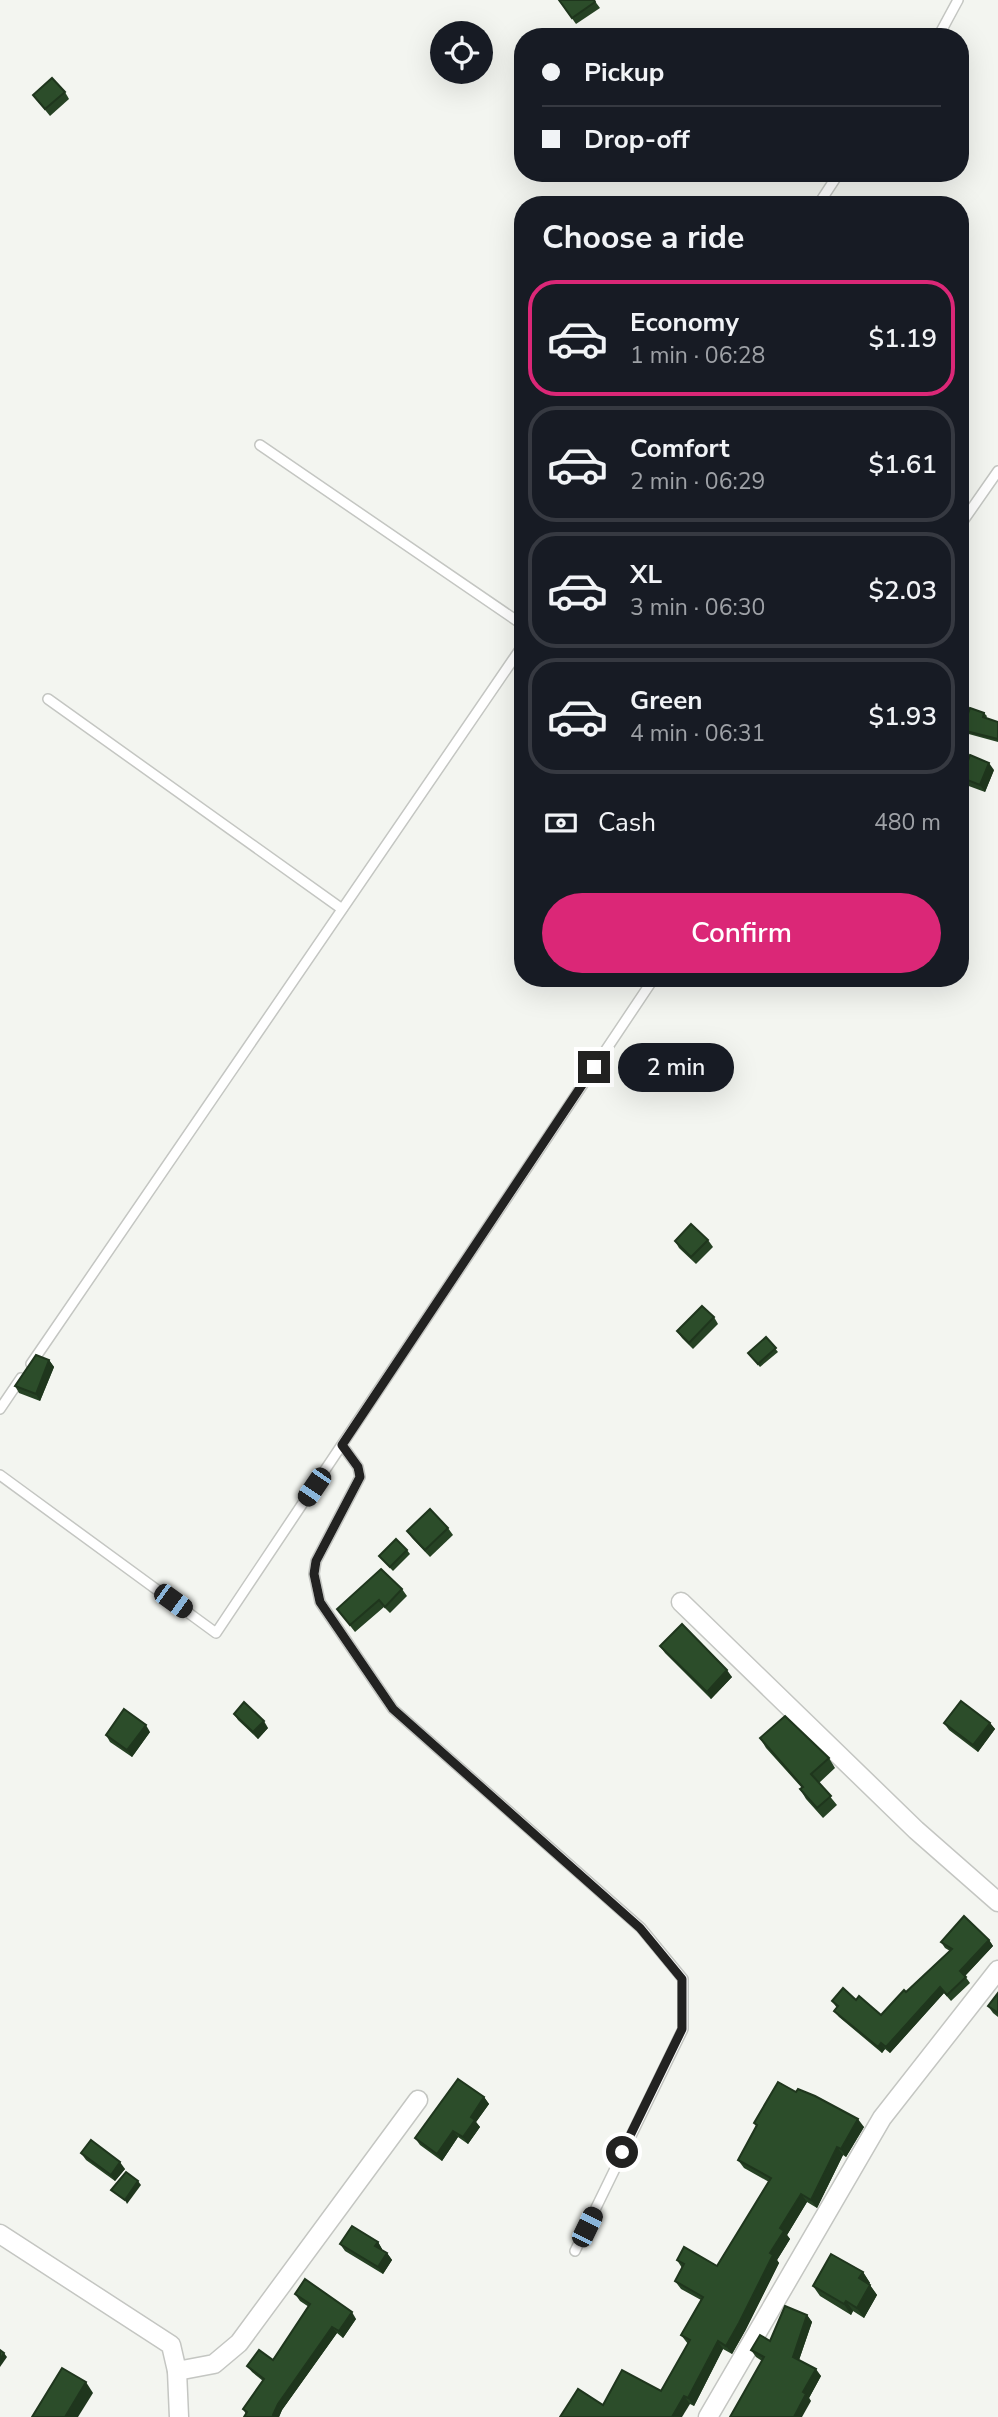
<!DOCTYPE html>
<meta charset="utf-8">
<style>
:root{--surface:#171b24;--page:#20242c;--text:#f1f3f6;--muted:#9ea1a6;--line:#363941;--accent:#db2777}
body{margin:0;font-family:"Nunito Sans",sans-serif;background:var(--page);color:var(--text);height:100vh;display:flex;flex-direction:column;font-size:26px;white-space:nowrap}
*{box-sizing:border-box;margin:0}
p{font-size:23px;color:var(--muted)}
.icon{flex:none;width:38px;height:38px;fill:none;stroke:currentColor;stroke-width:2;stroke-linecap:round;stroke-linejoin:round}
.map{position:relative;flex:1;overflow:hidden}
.side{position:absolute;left:514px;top:196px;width:455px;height:791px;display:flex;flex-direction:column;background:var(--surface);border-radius:28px;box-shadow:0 7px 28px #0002}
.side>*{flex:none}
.guide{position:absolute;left:514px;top:28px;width:455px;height:154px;border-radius:28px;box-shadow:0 7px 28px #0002;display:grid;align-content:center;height:154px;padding:0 28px;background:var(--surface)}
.fabs{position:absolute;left:430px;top:21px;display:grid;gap:14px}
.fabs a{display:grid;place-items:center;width:63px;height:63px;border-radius:50%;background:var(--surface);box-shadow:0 7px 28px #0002;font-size:35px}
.end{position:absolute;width:32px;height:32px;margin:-16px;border:9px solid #222221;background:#fff;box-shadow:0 0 0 4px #fff}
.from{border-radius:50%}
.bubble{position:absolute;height:49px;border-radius:24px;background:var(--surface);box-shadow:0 7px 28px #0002;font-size:23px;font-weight:600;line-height:49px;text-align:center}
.car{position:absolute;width:21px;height:42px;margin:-21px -10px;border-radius:9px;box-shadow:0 0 5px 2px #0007;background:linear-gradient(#222 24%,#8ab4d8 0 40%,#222 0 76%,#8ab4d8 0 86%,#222 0)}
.guide b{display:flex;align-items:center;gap:24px;height:66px;font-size:26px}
.guide b+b{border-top:2px solid var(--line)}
.guide i{width:18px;height:18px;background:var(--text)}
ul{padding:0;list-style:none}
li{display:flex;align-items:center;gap:21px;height:116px;margin:0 14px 10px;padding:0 14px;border:4px solid var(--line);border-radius:28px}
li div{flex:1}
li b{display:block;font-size:26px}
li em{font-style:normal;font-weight:600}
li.current{border-color:var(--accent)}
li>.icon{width:63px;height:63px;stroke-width:1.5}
h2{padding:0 28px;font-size:32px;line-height:84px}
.pay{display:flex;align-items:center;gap:18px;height:77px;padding:0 28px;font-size:26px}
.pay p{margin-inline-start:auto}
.primary-button{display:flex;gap:14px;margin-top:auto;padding:14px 28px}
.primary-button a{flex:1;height:80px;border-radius:42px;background:var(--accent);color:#fff;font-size:28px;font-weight:600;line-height:80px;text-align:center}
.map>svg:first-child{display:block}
</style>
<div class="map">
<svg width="998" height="2417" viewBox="0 0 998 2417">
<rect width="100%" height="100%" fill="#f3f5f0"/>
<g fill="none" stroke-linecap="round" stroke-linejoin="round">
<defs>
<g id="service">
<polyline points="938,37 958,0"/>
<polyline points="818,205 839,173"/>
<polyline points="260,445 523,625"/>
<polyline points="961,524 998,471"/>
<polyline points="48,699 342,909"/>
<polyline points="31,1364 523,645"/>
<polyline points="0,1409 21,1378"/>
<polyline points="342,1445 358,1467 360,1477 316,1561 314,1574 320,1602 393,1709 641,1928 683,1979 683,2029 575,2251"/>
<polyline points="0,1475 216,1633 654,978"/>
</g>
<g id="minor">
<polyline points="681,1602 916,1830 998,1902"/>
<polyline points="0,2234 171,2345 177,2371 179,2417"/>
<polyline points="177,2371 214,2364 239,2343 418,2100"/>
<polyline points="708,2417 882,2118 998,1970"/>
</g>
</defs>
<use href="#service" stroke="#c4c6c2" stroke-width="12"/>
<use href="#minor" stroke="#c4c6c2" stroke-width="21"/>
<use href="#service" stroke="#fff" stroke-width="9"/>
<use href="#minor" stroke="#fff" stroke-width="18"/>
</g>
<g fill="#264224">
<polygon points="559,0 594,0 600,8 576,24"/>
<polygon points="65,92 69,99 50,116 33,95"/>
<polygon points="984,713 987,716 986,718 998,722 998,742 965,733 962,730"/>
<polygon points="994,770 985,792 966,785 962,778"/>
<polygon points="708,1240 713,1247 696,1264 679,1248 675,1241"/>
<polygon points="714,1317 718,1324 693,1349 682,1338 677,1331"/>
<polygon points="766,1337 778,1352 760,1367 748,1353"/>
<polygon points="49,1360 54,1367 40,1401 19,1393 15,1386"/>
<polygon points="448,1528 453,1535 430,1557 412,1538 407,1531"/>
<polygon points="407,1550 410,1554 393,1571 379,1556"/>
<polygon points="402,1589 407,1596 390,1613 384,1607 355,1632 337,1609"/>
<polygon points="660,1646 732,1677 711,1699 665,1653"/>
<polygon points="234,1714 268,1728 258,1739 238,1720"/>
<polygon points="944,1723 990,1723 995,1729 978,1752 949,1730"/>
<polygon points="150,1732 132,1757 110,1742 106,1735"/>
<polygon points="760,1738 829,1758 835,1768 819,1783 837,1805 823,1818 806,1799 800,1789 802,1788 766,1748"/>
<polygon points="989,1940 993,1946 965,1976 970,1983 951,2001 944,1993 890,2053 885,2049 882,2053 839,2017 834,2011 837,2008 832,2001 881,2015 950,1951 945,1948 941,1942"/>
<polygon points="998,1993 998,2017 993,2013 988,2006"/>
<polygon points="796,2092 864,2127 846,2157 843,2155 817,2208 807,2202 787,2235 790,2239 777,2260 779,2263 745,2331 732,2354 723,2349 694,2406 690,2404 603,2405 661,2391 688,2344 681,2335 701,2300 681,2289 675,2281 682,2268 677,2260 717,2266 769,2182 744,2168 738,2160 756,2126 754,2123"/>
<polygon points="484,2097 489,2104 476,2122 480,2127 468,2144 458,2137 442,2161 420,2145 415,2138"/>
<polygon points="81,2153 125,2169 115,2181 86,2160"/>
<polygon points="378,2242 382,2249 382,2250 387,2253 392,2260 383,2274 345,2251 340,2244"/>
<polygon points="863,2272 870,2283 869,2284 877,2295 864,2318 853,2311 851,2315 820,2296 813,2286"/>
<polygon points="295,2294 356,2319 343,2338 337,2333 282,2410 279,2417 244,2417 246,2414 243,2409 263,2381 252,2372 247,2366 273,2360 309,2307 300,2301"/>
<polygon points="807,2315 812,2322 799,2360 821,2376 809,2398 811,2401 762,2361 756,2357 751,2350 770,2341"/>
</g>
<g fill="#1f361d">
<polygon points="989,763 994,770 985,792 980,785"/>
<polygon points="49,1360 54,1367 40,1401 36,1394"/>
<polygon points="727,1670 732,1677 711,1699 707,1692"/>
<polygon points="264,1721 268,1728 258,1739 253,1732"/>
<polygon points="990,1723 995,1729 978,1752 973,1745"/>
<polygon points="146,1725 150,1732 132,1757 127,1750"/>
<polygon points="989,1940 993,1946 964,1977 960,1971"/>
<polygon points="940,1987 944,1993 890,2053 886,2047"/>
<polygon points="881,2043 885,2049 882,2053 878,2047"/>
<polygon points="484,2097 489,2104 476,2122 480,2127 468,2144 463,2137 471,2117"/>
<polygon points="858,2119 864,2127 846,2157 841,2149"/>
<polygon points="453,2131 458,2137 442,2161 437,2154"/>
<polygon points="837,2147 843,2155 817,2208 811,2200"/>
<polygon points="120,2162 125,2169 115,2181 111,2175"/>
<polygon points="138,2181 141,2185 127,2204 125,2200"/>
<polygon points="801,2194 807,2202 787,2235 790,2239 777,2260 779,2263 745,2331 732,2354 726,2346 770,2253 780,2228"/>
<polygon points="378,2242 382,2249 380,2253 375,2246"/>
<polygon points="387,2253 392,2260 383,2274 378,2267"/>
<polygon points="863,2272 870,2283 866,2289 859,2278"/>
<polygon points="870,2285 877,2295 864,2318 857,2308"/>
<polygon points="846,2301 853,2311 851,2315 844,2304"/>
<polygon points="352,2312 356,2319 343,2338 339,2331"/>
<polygon points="807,2315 812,2322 798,2363 793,2357"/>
<polygon points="332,2327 337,2333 282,2410 279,2417 274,2417 273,2415 278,2404"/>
<polygon points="718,2341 723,2349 694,2406 688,2398"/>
<polygon points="4,2353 7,2357 0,2367 0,2360"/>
<polygon points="816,2369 821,2376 809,2398 811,2401 802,2417 794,2417 803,2392"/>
<polygon points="86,2382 93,2393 78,2417 65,2417"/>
<polygon points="684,2396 690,2404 682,2417 672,2417"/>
</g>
<g fill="#2c4d2a" stroke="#1f361d" stroke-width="2">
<polygon points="559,0 594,0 595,2 572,18"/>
<polygon points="52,78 65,92 45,109 33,95"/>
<polygon points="970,708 984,713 983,717 998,722 998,739 962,730"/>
<polygon points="970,755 989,763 980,785 962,778"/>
<polygon points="691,1224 708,1240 691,1257 675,1241"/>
<polygon points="702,1306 714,1317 689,1343 677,1331"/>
<polygon points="766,1337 776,1348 758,1364 748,1353"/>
<polygon points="36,1355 49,1360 36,1394 15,1386"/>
<polygon points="430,1509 448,1528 425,1550 407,1531"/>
<polygon points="396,1539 407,1550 390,1567 379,1556"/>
<polygon points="381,1569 402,1589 385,1607 379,1600 350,1625 337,1609"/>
<polygon points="682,1624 727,1670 707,1692 660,1646"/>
<polygon points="961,1701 990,1723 973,1745 944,1723"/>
<polygon points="244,1702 264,1721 253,1732 234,1714"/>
<polygon points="124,1709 146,1725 127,1750 106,1735"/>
<polygon points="785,1716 829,1758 811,1774 831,1796 817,1808 800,1789 803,1787 760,1738"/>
<polygon points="964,1916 989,1940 960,1971 966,1977 947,1995 940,1987 886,2047 881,2043 878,2047 834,2011 838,2006 832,2001 843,1988 856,2000 859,1996 881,2015 904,1990 906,1992 952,1949 941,1942"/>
<polygon points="998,1993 998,2013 988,2006"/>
<polygon points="458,2079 484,2097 471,2117 475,2120 463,2137 453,2131 437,2154 415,2138"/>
<polygon points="778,2082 796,2092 798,2089 815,2096 858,2119 841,2149 837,2147 811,2200 801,2194 780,2228 784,2231 770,2253 773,2255 739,2323 726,2346 718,2341 688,2398 684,2396 672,2417 560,2417 578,2389 603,2405 622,2370 661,2391 690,2340 681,2335 703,2297 675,2281 684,2264 677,2260 684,2247 717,2266 771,2178 738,2160 757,2125 754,2123"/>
<polygon points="91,2140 120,2162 111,2175 81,2153"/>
<polygon points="126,2172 138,2181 125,2200 111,2190"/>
<polygon points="352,2226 378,2242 375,2246 387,2253 378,2267 340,2244"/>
<polygon points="831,2254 863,2272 859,2278 870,2285 857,2308 846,2301 844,2304 813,2286"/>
<polygon points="305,2279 352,2312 339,2331 332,2327 278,2404 273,2415 276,2417 244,2417 247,2412 243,2409 264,2379 247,2366 259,2350 273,2360 310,2304 295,2294"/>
<polygon points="785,2306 807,2315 793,2357 816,2369 803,2392 806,2394 794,2417 730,2417 764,2357 751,2350 760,2335 770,2341"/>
<polygon points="0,2350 4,2353 0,2360"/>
<polygon points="62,2368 86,2382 65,2417 32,2417"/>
</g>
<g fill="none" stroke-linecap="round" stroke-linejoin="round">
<polyline stroke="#222221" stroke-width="9" points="594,1067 342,1445 358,1467 360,1477 316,1561 314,1574 320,1602 393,1709 640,1928 682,1979 682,2029 622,2152"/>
</g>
</svg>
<div class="fabs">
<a><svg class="icon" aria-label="locate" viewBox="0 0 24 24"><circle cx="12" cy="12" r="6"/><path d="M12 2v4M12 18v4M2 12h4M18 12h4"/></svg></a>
</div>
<i class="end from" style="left:622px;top:2152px"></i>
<i class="end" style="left:594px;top:1067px"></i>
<div class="bubble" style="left:618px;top:1043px;width:116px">2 min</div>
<i class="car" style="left:314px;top:1487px;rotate:214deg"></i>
<i class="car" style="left:173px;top:1601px;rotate:126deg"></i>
<i class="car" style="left:587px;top:2227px;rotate:26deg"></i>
<div class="guide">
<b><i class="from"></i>Pickup</b>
<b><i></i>Drop-off</b>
</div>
<section class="side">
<h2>Choose a ride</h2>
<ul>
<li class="current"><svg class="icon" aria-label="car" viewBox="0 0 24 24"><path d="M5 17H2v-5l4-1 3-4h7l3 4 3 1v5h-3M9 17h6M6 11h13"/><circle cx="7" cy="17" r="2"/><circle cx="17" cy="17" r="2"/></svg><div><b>Economy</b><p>1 min · 06:28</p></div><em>$1.19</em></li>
<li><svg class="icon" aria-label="car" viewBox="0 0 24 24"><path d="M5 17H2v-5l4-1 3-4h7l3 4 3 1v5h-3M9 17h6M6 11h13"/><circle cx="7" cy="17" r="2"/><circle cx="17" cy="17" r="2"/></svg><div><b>Comfort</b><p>2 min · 06:29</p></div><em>$1.61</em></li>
<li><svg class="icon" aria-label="car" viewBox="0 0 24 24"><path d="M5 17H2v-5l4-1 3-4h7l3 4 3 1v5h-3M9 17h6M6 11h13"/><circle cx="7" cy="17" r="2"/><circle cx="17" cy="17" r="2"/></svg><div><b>XL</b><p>3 min · 06:30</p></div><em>$2.03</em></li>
<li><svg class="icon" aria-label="car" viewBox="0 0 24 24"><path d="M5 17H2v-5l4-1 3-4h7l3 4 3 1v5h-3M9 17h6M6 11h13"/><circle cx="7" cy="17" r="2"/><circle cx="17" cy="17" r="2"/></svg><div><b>Green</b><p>4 min · 06:31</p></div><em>$1.93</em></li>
</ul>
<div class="pay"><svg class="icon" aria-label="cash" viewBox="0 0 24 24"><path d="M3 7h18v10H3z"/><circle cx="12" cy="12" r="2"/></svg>Cash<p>480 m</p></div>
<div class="primary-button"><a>Confirm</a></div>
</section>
</div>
